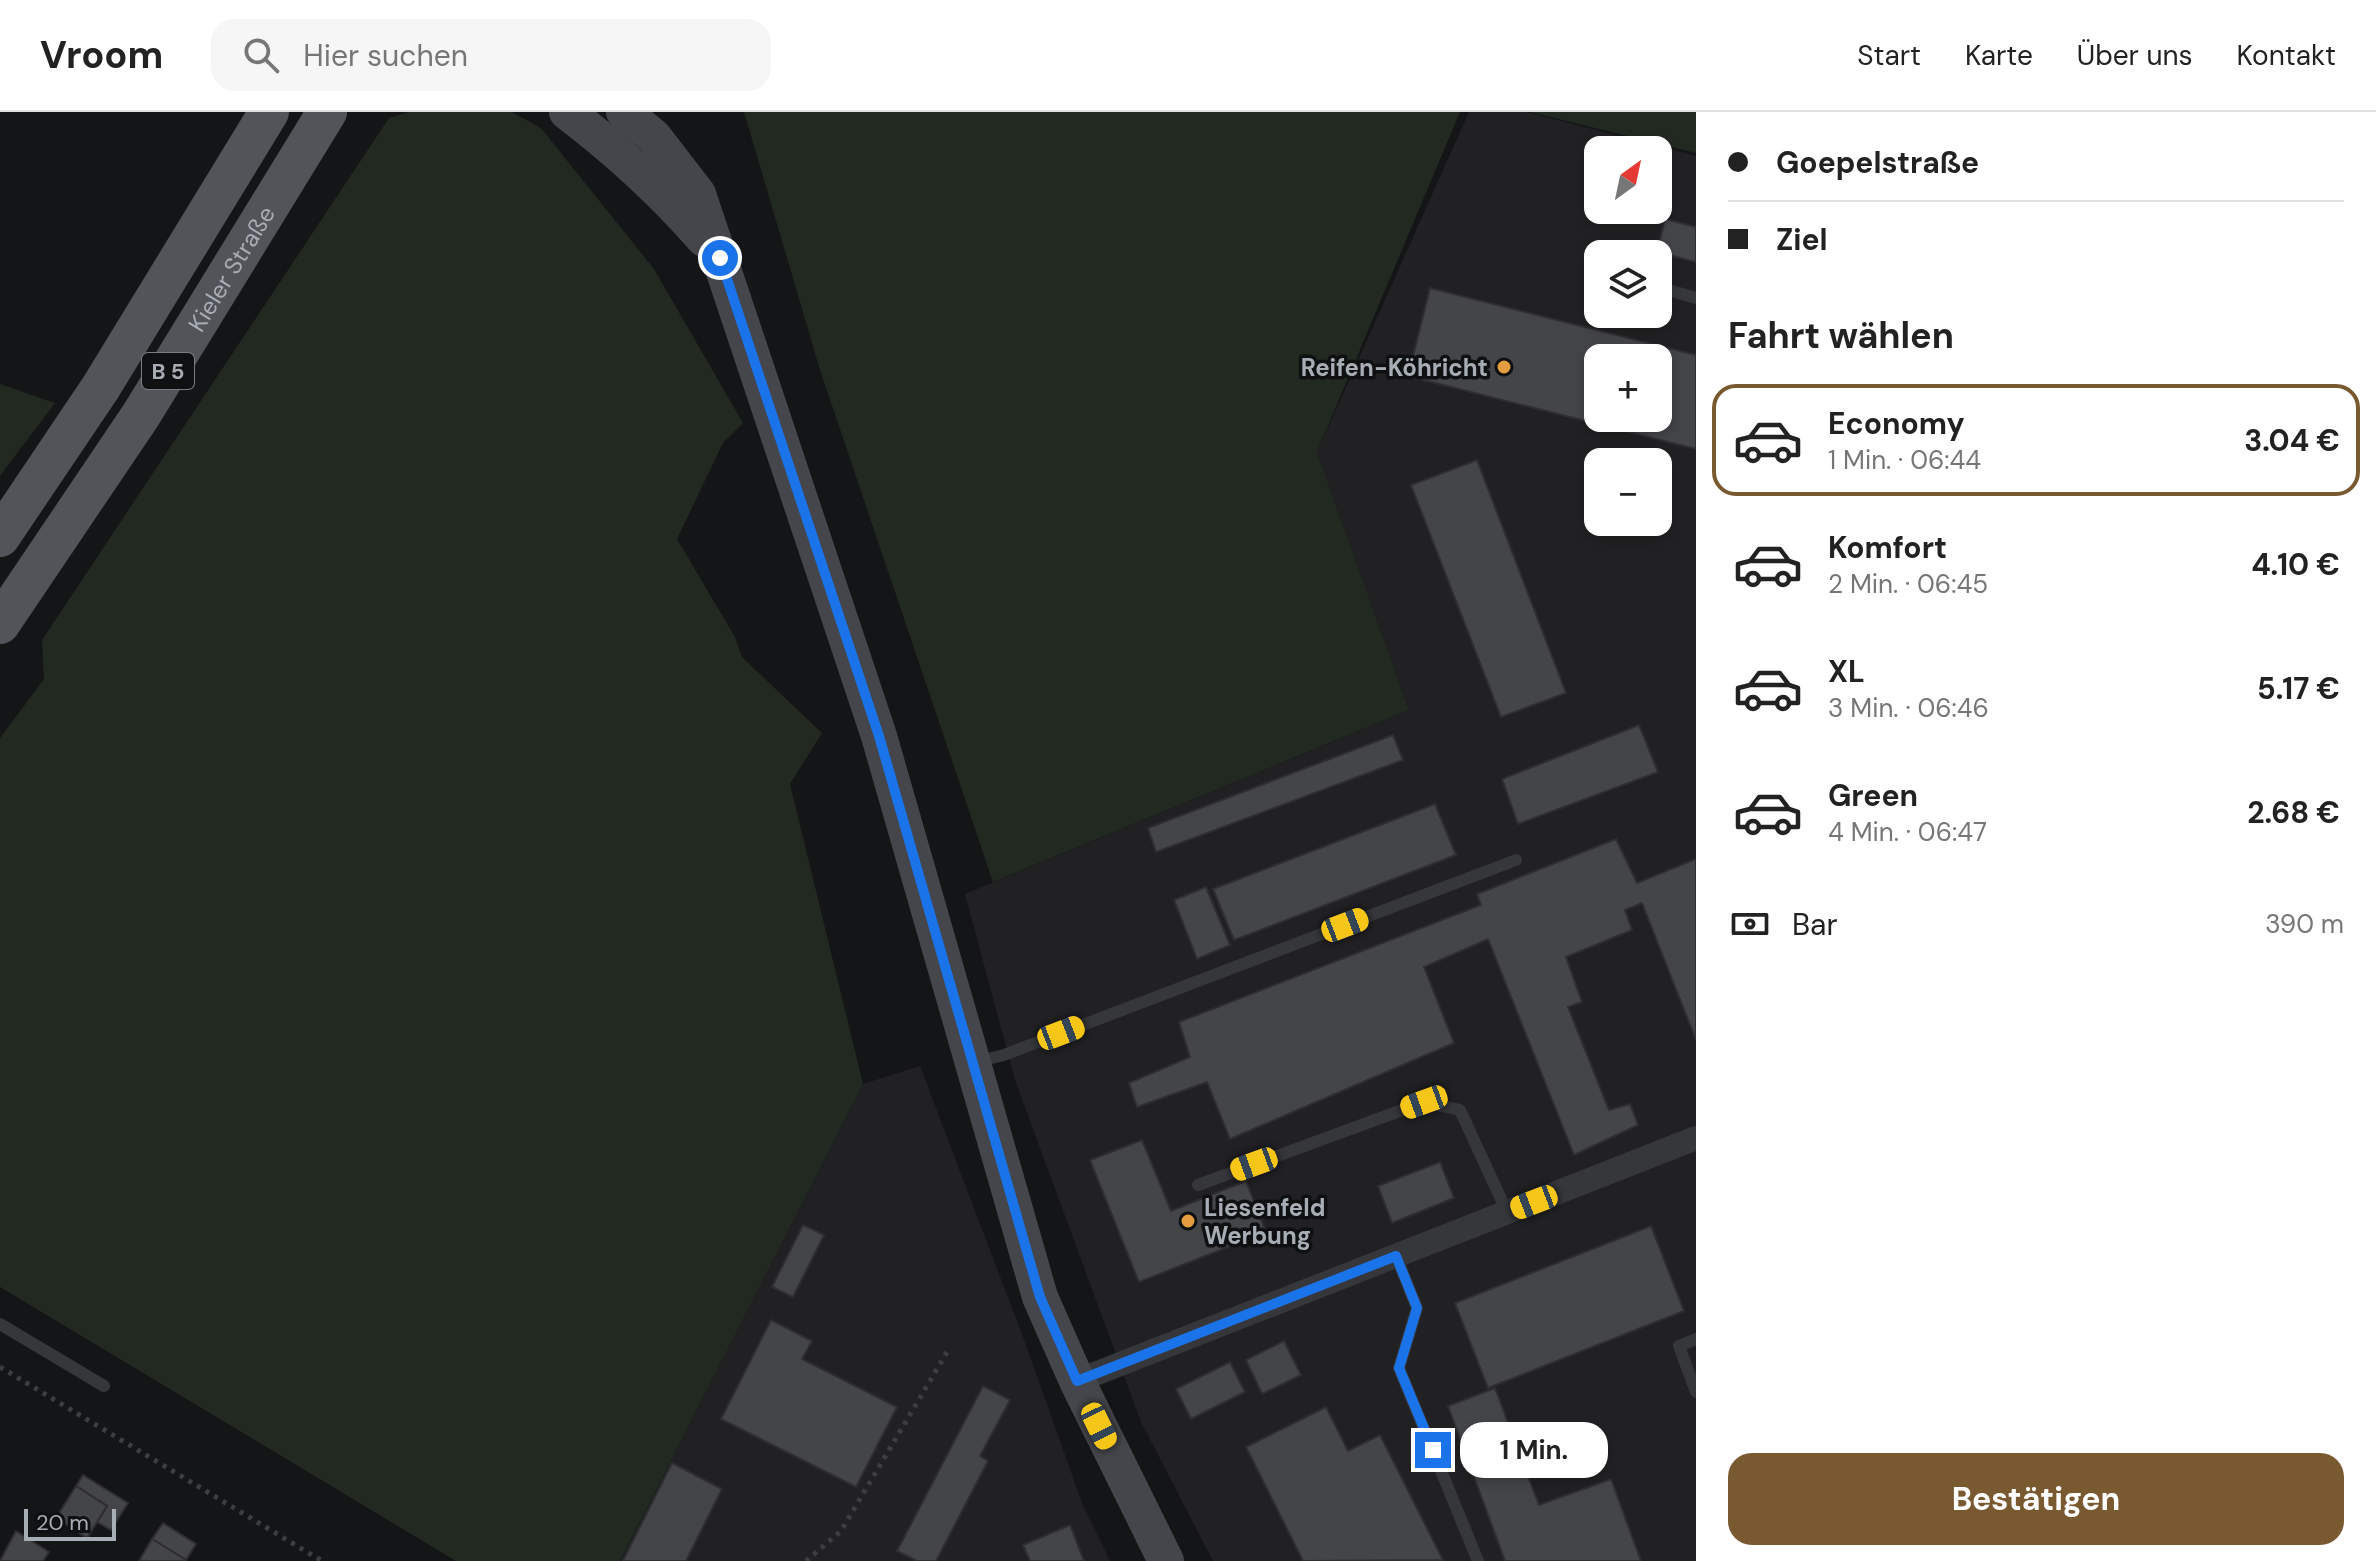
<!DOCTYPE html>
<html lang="de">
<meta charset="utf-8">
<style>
:root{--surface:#fff;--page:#f6f6f6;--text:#222;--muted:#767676;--line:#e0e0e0;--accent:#795930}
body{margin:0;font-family:"DM Sans",sans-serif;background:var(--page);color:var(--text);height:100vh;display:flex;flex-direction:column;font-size:30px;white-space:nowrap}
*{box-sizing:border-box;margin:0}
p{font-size:26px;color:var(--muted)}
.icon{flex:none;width:44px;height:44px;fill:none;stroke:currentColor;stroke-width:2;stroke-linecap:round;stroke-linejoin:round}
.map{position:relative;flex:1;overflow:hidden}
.panel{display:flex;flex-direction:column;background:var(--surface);width:680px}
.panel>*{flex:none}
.top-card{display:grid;align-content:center;height:176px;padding:0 32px;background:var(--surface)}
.needle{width:52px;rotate:33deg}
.tools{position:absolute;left:1584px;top:24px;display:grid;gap:16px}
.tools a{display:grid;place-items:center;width:88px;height:88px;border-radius:16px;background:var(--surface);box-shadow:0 4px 12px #0003;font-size:40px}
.scale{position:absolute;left:24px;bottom:20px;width:92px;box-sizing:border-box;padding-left:8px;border:4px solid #a7adb5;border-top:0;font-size:22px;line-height:28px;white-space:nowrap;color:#a7adb5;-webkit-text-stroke:6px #0f1011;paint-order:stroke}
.end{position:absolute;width:36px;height:36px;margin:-18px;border:10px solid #1a73e8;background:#fff;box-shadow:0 0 0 4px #fff}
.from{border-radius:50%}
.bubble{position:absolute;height:56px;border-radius:24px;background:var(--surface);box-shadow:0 4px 12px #0003;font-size:26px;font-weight:700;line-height:56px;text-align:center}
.car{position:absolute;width:24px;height:48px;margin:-24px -12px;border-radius:10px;box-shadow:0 0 6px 2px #0007;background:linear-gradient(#f5c518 24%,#345 0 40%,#f5c518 0 76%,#345 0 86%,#f5c518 0)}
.top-card b{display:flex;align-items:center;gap:28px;height:76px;font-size:30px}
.top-card b+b{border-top:2px solid var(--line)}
.top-card i{width:20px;height:20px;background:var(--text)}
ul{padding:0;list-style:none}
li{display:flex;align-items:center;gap:24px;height:112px;margin:0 16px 12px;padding:0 16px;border:4px solid transparent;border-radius:24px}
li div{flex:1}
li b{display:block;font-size:30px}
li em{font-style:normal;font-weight:700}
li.on{border-color:var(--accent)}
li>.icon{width:72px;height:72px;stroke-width:1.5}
h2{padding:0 32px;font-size:36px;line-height:96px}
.pay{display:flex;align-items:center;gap:20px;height:88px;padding:0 32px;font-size:30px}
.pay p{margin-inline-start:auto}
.action{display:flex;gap:16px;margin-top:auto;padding:16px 32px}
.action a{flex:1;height:92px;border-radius:24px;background:var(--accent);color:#fff;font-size:32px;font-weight:700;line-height:92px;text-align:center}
header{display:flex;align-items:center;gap:48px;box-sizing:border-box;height:112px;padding:0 40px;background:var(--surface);border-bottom:2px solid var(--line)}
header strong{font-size:38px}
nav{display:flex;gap:44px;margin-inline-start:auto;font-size:28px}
.search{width:560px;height:72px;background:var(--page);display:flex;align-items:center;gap:20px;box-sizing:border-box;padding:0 28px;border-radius:24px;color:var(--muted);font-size:30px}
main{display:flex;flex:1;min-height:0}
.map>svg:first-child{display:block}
</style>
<header>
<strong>Vroom</strong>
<div class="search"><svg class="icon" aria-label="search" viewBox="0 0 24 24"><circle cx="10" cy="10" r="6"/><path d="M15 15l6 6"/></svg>Hier suchen</div>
<nav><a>Start</a><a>Karte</a><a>Über uns</a><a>Kontakt</a></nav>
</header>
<main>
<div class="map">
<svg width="1696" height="1449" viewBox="0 0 1696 1449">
<rect width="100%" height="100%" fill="#141516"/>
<g fill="#212123" fill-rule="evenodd">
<path d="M 1469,0 L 1527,0 L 1696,44 L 1696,1449 L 1213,1449 L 1141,1310 L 1015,968 L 965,782 L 1409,598 L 1317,340 ZM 1598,38 L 1658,38 L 1658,98 L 1598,98 ZM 1598,142 L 1658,142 L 1658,202 L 1598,202 ZM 1598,246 L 1658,246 L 1658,306 L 1598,306 ZM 1598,350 L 1658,350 L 1658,410 L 1598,410 Z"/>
<polygon points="920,954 1023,1225 1082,1391 1110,1449 620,1449 863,972"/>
</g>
<g fill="#212921">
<polygon points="409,0 512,0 541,16 654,157 743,311 723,331 677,427 735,525 742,545 822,621 790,672 863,972 620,1449 456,1449 0,1175 0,626 44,567 42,528 389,6"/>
<polygon points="744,0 1460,0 1317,340 1409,598 993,770 820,258"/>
<polygon points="1530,0 1696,0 1696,41"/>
<polygon points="0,272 55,291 0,364"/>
</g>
<g fill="#444549" stroke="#2f2f32" stroke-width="2" fill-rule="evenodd">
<polygon points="1665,107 1696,115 1696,150 1657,140"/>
<path d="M 1430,176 L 1696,243 L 1696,337 L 1408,264 ZM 1598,246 L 1658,246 L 1658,306 L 1598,306 Z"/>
<polygon points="1477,348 1566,581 1501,605 1411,373"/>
<polygon points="1639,613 1658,660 1518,712 1502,667"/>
<polygon points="1393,623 1403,648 1156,740 1148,716"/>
<polygon points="1435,692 1456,743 1234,828 1213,777"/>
<polygon points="1616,727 1637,771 1696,747 1696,928 1642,791 1625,798 1632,818 1566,845 1582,890 1568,895 1609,998 1630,992 1638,1013 1574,1043 1488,827 1424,855 1454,931 1230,1027 1207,970 1137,995 1129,971 1190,945 1179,910 1481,793 1477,782"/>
<polygon points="1206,775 1230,833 1197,847 1174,788"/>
<polygon points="1142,1028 1171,1099 1246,1069 1266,1120 1139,1170 1090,1048"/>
<polygon points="1440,1050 1454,1086 1392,1111 1378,1074"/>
<polygon points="803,1113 824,1123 793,1185 772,1175"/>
<polygon points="1651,1114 1684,1199 1488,1276 1455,1191"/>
<polygon points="771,1208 812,1229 802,1247 897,1295 856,1375 721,1307"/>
<polygon points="1284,1229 1301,1263 1262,1282 1246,1248"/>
<polygon points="1230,1250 1245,1280 1191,1307 1176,1277"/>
<polygon points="983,1274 1010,1288 980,1344 988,1349 936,1449 917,1449 897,1439"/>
<polygon points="1495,1276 1539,1393 1611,1367 1641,1449 1505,1449 1448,1294"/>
<polygon points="1326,1295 1348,1339 1380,1323 1443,1448 1303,1449 1246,1335"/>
<polygon points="672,1351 722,1377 686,1449 623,1449"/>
<polygon points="83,1363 128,1391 111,1418 97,1410 107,1394 76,1374"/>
<polygon points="76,1374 107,1394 87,1426 56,1406"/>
<polygon points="163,1411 196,1432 186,1448 152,1427"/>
<polygon points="1070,1413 1084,1449 1030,1449 1023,1433"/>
<polygon points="16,1419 49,1440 43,1449 0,1449"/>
<polygon points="152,1427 186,1448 185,1449 139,1449"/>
</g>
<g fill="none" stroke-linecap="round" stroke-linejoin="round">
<g stroke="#3c3e42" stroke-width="5" stroke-dasharray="4 6" stroke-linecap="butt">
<polyline points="0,1255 322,1449"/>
<polyline points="806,1449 841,1419 950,1235"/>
</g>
<g stroke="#36373b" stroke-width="12">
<polyline points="1590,157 1598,159"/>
<polyline points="1658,175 1696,186"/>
<polyline points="975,950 1004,943 1516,748"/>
<polyline points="1198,1073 1424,990 1460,998 1507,1100"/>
<polyline points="1396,1144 1417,1196 1399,1256 1478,1449"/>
<polyline points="0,1212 104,1274"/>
<polyline points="1696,1227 1679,1234 1696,1280"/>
</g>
<polyline stroke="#36373b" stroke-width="24" points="1077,1269 1696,1026"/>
<g stroke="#44464b" stroke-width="36">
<path d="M 567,0 C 617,38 662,79 704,127"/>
<polyline points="624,0 654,25 698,82 879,624 1040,1185 1077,1269 1166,1449"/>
</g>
<g stroke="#525459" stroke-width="40">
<polyline points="0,425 101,275 269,0"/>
<path id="s1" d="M 0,512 L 141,303 L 327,0"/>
</g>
</g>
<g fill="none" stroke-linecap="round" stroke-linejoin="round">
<polyline stroke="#1a73e8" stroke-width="10" points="720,146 879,624 1040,1185 1077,1269 1396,1144 1417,1196 1399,1256 1433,1338"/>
</g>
<g fill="#e39d40" stroke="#0f1011" stroke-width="3">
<circle cx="1504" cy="255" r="8"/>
<circle cx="1188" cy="1109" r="8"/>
</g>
<g text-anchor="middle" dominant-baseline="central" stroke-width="7" stroke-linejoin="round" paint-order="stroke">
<rect fill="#0f1011" stroke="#797e84" stroke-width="2" x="142" y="241" width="52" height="36" rx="6"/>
<g font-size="22" font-weight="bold" fill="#a7adb5">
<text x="168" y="259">B 5</text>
</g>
<g font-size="24" fill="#a7adb5" stroke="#0f1011">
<text stroke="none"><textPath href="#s1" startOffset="424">Kieler Straße</textPath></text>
</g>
<g font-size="24" font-weight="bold" fill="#a7adb5" stroke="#0f1011" text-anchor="end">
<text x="1488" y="255">Reifen-Köhricht</text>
<text x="1204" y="1095" text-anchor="start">Liesenfeld<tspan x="1204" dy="28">Werbung</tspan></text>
</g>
</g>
</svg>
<div class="tools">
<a><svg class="needle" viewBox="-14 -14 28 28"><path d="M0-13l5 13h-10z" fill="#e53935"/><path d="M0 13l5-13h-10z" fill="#767676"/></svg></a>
<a><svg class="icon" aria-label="layers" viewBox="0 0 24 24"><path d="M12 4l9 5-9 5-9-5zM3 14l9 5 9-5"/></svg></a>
<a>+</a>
<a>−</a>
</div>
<div class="scale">20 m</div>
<i class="end from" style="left:720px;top:146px"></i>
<i class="end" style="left:1433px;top:1338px"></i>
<div class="bubble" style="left:1460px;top:1310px;width:148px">1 Min.</div>
<i class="car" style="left:1345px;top:813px;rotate:69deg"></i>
<i class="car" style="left:1061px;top:921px;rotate:69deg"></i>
<i class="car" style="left:1424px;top:990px;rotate:250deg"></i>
<i class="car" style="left:1254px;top:1052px;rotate:250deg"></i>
<i class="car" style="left:1534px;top:1090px;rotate:249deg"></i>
<i class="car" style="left:1099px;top:1314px;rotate:154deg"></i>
</div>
<section class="panel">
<div class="top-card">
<b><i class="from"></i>Goepelstraße</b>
<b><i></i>Ziel</b>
</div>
<h2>Fahrt wählen</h2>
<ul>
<li class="on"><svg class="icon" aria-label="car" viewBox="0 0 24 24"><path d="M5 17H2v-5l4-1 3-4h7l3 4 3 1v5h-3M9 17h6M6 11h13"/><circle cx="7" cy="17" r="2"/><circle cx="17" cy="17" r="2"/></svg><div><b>Economy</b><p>1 Min. · 06:44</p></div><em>3.04 €</em></li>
<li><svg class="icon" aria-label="car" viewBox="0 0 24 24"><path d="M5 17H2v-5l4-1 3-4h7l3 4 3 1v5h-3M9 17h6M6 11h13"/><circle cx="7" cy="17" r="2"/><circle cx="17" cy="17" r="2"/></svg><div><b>Komfort</b><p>2 Min. · 06:45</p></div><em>4.10 €</em></li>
<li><svg class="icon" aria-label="car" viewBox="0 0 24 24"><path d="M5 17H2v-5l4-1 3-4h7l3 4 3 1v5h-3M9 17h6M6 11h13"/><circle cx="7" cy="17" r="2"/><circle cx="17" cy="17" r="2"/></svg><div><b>XL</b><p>3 Min. · 06:46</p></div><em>5.17 €</em></li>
<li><svg class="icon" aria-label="car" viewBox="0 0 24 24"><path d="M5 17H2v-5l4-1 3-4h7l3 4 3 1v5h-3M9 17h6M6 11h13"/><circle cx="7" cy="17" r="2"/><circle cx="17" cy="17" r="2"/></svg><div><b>Green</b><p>4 Min. · 06:47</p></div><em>2.68 €</em></li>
</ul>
<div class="pay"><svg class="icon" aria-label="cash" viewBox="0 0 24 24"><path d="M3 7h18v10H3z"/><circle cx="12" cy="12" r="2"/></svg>Bar<p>390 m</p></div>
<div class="action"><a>Bestätigen</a></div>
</section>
</main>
